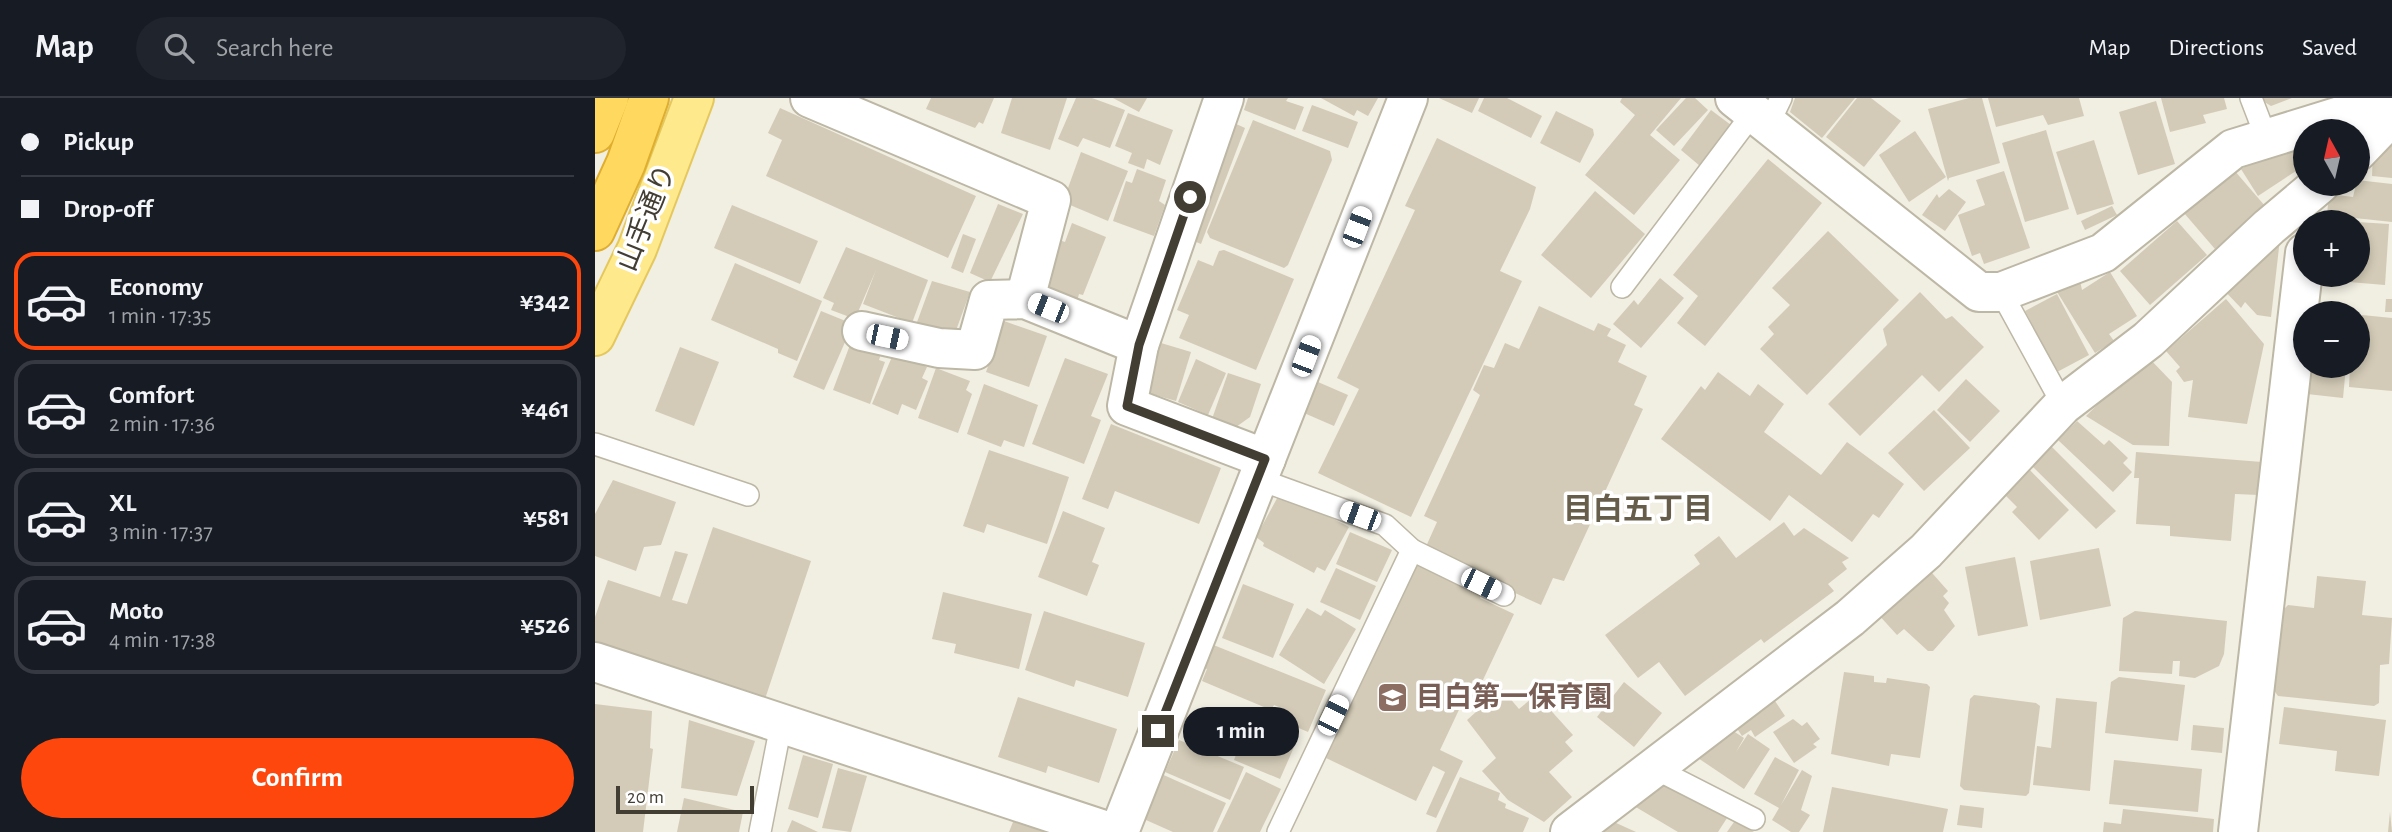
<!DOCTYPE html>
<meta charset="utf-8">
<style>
:root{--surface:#171b24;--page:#20242c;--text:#f1f3f6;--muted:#9ea1a6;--line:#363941;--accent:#fd470d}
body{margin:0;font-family:"Alegreya Sans","Noto Sans JP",sans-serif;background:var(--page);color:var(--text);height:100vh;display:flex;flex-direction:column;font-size:26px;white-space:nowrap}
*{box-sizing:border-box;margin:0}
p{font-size:23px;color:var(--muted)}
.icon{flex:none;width:38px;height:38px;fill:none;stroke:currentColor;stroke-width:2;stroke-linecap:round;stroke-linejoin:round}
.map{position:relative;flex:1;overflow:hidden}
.drawer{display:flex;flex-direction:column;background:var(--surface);width:595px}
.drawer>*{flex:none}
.hud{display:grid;align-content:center;height:154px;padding:0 21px;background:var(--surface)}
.needle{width:46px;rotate:352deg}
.controls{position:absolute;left:1698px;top:21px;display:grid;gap:14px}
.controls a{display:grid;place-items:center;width:77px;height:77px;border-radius:50%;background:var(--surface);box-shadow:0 4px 10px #0003;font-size:35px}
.scale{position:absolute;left:21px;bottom:18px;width:138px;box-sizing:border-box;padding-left:7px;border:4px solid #433e33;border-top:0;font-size:19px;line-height:24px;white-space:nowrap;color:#433e33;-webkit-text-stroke:5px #fff;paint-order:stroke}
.end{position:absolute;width:32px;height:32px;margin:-16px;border:9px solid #433e33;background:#fff;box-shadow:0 0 0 4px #fff}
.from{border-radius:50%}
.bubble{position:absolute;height:49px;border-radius:24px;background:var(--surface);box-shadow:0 4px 10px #0003;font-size:23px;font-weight:700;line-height:49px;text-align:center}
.car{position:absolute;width:21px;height:42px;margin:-21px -10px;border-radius:9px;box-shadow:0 0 5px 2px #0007;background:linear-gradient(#fff 24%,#345 0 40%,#fff 0 76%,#345 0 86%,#fff 0)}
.hud b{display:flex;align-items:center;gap:24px;height:66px;font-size:26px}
.hud b+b{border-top:2px solid var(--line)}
.hud i{width:18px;height:18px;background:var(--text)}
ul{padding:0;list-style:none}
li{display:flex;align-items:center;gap:21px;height:98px;margin:0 14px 10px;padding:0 7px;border:4px solid var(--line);border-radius:21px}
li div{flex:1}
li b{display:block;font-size:26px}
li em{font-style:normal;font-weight:700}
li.current{border-color:var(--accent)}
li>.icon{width:63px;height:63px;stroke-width:1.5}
.button{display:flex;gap:14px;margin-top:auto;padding:14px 21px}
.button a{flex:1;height:80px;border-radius:42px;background:var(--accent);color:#fff;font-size:28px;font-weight:700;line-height:80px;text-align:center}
header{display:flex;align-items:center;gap:42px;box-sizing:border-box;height:98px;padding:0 35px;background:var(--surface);border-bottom:2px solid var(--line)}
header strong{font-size:33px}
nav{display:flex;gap:38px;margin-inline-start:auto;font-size:24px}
.search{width:490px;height:63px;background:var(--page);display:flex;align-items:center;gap:18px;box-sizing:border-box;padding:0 24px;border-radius:38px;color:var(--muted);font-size:26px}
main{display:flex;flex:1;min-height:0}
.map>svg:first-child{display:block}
</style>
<header>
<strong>Map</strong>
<div class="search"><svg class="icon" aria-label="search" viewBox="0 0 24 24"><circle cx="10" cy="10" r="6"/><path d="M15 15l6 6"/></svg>Search here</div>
<nav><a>Map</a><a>Directions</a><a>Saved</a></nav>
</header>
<main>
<section class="drawer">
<div class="hud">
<b><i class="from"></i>Pickup</b>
<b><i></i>Drop-off</b>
</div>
<ul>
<li class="current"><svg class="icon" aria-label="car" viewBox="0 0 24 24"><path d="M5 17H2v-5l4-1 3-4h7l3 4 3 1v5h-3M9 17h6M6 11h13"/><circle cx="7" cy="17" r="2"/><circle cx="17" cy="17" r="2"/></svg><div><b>Economy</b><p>1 min · 17:35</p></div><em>¥342</em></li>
<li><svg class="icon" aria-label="car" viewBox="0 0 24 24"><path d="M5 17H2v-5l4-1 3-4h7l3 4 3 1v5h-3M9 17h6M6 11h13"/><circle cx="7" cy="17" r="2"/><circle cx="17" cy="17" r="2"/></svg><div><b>Comfort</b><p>2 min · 17:36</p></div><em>¥461</em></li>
<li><svg class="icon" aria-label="car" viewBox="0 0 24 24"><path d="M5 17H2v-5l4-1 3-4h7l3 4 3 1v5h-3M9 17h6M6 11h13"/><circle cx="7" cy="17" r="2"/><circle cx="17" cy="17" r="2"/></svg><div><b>XL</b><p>3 min · 17:37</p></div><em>¥581</em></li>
<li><svg class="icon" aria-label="car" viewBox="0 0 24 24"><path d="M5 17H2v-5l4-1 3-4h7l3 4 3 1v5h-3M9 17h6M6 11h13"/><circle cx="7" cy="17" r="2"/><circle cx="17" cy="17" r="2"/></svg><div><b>Moto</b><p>4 min · 17:38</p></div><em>¥526</em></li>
</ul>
<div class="button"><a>Confirm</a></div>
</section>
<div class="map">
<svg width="1797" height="734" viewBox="0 0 1797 734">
<rect width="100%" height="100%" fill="#f1eee2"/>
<g fill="#d3cbb7">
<polygon points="336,0 399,0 388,26 384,24 380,30 331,11"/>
<polygon points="417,0 472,0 455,52 406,35"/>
<polygon points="481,0 497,0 530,12 515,50 488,40 483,49 463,41"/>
<polygon points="518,0 552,0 544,14"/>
<polygon points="653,0 693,0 691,3 709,9 700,32 649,12"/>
<polygon points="726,0 783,0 773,18 762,12 759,18"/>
<polygon points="844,0 884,0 877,15"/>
<polygon points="889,0 912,0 947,18 936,40 883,13"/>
<polygon points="1027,0 1086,0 1055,37 1085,62 1039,117 990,77 1040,17 1025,4"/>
<polygon points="1091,0 1100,0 1113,12 1079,48 1061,32"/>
<polygon points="1200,0 1260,0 1227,40 1195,14"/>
<polygon points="1262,0 1276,0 1306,23 1269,69 1231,39"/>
<polygon points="1374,0 1387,0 1405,65 1354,80 1353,83 1333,11"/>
<polygon points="1393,0 1484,0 1489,18 1453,27 1448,17 1401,29"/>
<polygon points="1566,0 1629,0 1632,11 1608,17 1611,25 1575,34"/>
<polygon points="1663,0 1697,0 1676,8"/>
<polygon points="1561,3 1580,66 1543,77 1524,14"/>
<polygon points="717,7 763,24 753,50 707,33"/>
<polygon points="185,10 381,98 353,160 171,78 187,42 173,35"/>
<polygon points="1116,12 1136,27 1105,68 1086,52"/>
<polygon points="961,13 998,31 999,37 985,65 945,45"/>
<polygon points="533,15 578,32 565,67 552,61 549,71 533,65 537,55 520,48"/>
<polygon points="658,22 735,53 737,62 693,167 689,170 615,140 612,134"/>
<polygon points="639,25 650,30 606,146 594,141"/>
<polygon points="1797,29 1797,80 1777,78 1778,53"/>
<polygon points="1451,32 1474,111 1430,124 1407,45"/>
<polygon points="1320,33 1351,79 1314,104 1284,57"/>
<polygon points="842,40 941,89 935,111 905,173 927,183 816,419 723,375 764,291 742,280 820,112 810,108"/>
<polygon points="1499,42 1519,106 1482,117 1461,54"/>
<polygon points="1710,42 1710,67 1663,98 1646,71 1686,48"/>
<polygon points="486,54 533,73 513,123 468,104"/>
<polygon points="1173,61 1227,105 1110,248 1082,225 1103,198 1078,177"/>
<polygon points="542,71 571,82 564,103 570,107 559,138 518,123 531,83 537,85"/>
<polygon points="1639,72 1670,108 1620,151 1589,115"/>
<polygon points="1409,73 1435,150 1389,166 1385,155 1377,158 1363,117 1390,107 1381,82"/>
<polygon points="1762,82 1797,86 1797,124 1732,117 1734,96 1758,99"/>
<polygon points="1354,91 1371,104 1350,133 1327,117 1342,96 1344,100"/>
<polygon points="1000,93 1050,136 996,200 946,157"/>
<polygon points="403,106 428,116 395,184 375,175"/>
<polygon points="137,107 223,143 205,186 119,150"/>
<polygon points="1517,108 1522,117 1490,132 1486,123"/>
<polygon points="1582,123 1612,157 1555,207 1525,173"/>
<polygon points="1762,124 1794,126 1790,187 1730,182 1730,177 1762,177"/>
<polygon points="477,125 511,139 488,197 484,196 482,203 450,191 455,183 449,179 464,142 470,144"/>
<polygon points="1233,133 1304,202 1212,297 1165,251 1179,236 1173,229 1195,207 1177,190"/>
<polygon points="368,136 381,141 368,175 356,170"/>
<polygon points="1685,141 1676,219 1662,217 1650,204 1646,210 1625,188"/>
<polygon points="251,149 333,182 317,225 268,206 281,172 260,221 236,212 239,205 228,200"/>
<polygon points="629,152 699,181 661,272 584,240 594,217 582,212 603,162 618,168 624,153"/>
<polygon points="140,165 227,203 202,263 183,255 183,251 116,222"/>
<polygon points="1515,174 1542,218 1514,236 1519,243 1500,255 1459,189 1485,183 1487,192"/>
<polygon points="1065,180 1089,200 1046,250 1018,226 1039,202 1043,207"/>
<polygon points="337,183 375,194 359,238 321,227"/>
<polygon points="1325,194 1351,221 1357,218 1389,249 1344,294 1327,277 1265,338 1233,306 1292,247 1288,231"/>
<polygon points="1462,196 1494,257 1462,274 1430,213"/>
<polygon points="1631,201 1669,246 1652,326 1593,319 1598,282 1589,284 1581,273 1585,269 1571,253"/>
<polygon points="1791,201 1797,201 1797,214 1790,214"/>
<polygon points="944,208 999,233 1003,225 1016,231 1012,238 1031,247 1023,264 1052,278 1039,307 1048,311 969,483 958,480 946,507 829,453 842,424 829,418 885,297 878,292 889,267 899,270 910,245 924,251"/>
<polygon points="226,213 258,226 229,292 198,279"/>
<polygon points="1767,217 1797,220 1797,293 1754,289 1755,268 1762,268"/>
<polygon points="409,223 452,238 434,289 391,274"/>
<polygon points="258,239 288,250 284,262 290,264 275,306 238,292"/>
<polygon points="566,245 596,254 581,303 550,294"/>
<polygon points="85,249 124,264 99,328 60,313"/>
<polygon points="299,254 332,269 327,280 333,283 321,312 307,306 303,317 277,306"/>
<polygon points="1552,258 1577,284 1574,348 1538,347 1491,318"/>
<polygon points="470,260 513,276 496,318 506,322 489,366 437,346"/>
<polygon points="601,261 631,275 613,317 583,304"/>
<polygon points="1715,268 1751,268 1748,300 1712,296"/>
<polygon points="341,270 375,283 371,292 377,296 363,335 323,320"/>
<polygon points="1123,274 1155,298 1163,286 1189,306 1169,334 1226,377 1252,344 1309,386 1284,420 1278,416 1257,444 1194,397 1175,423 1066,341 1106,288 1110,292"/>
<polygon points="633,275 666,286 655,319 641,329 617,321"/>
<polygon points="1371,281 1405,313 1375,344 1342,312"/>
<polygon points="723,284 753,297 739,328 709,315"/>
<polygon points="389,286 443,307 429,349 409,342 406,349 372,336"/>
<polygon points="1339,312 1375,350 1329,393 1293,355"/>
<polygon points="1482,323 1509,347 1514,342 1533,360 1528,365 1537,374 1518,394 1463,342"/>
<polygon points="516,326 626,370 604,426 520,393 513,411 487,401"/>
<polygon points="1456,348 1521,413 1501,431 1436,367"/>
<polygon points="394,352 474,379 452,446 392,426 389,435 368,428"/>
<polygon points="1541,354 1667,364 1664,397 1640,396 1636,443 1575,438 1575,428 1541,426 1544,380 1539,380"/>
<polygon points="1429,366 1474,412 1444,442 1417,414 1422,409 1404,391"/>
<polygon points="18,382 81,404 66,447 49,449 41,473 0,458 0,416"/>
<polygon points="686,393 754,429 730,473 722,469 719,475 668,448 669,445 661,439"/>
<polygon points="468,413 510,430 497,464 504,467 492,498 443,479"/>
<polygon points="1189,424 1199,438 1209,430 1254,460 1247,464 1252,471 1233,486 1239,493 1169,545 1166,541 1090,598 1064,564 1043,580 1010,537 1105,466 1099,457 1124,438 1141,460"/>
<polygon points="118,429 216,463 169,604 0,547 0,519 13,482 65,499 80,453 93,456 77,502 92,506"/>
<polygon points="755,434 797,452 782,484 741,466"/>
<polygon points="1504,450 1516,508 1445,522 1435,463"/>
<polygon points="1420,459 1433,528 1383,538 1370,469"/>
<polygon points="825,462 889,492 885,500 919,516 887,584 878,582 845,652 868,663 841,720 831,716 850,674 838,668 821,703 731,660"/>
<polygon points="1330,467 1353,493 1348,498 1354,505 1349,512 1360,528 1338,553 1333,553 1309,531 1302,537 1282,515"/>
<polygon points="741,470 781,488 765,522 725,504"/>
<polygon points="1722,478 1771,483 1767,517 1797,520 1794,566 1785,567 1784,605 1779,608 1683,598 1678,591 1687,513 1693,507 1719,510"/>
<polygon points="648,486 699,506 678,560 627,540"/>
<polygon points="348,494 437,516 424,571 359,555 361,546 337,541"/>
<polygon points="712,510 726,518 730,512 761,531 729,586 684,557"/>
<polygon points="449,513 550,545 533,599 481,582 479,589 430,572"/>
<polygon points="1540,513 1632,523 1629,556 1624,568 1600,580 1584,578 1585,563 1578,563 1577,576 1524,573 1528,520"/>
<polygon points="616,546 731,592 713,634 685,622 689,611 679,607 676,612 607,583 612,571 606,569"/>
<polygon points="1249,574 1279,578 1279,584 1291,585 1292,580 1332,586 1335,589 1325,660 1296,656 1294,668 1236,656"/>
<polygon points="1524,579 1590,587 1583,643 1510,635 1516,584"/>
<polygon points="1029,584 1067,615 1039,649 1002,619"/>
<polygon points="907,591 924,611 936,601 945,610 950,606 978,637 970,644 978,653 954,674 977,699 949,724 913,702 887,673 901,660 872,622"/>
<polygon points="1174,594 1190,618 1160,639 1156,632 1147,638 1135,620"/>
<polygon points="1379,597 1441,605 1445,608 1434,695 1431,698 1369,692 1365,688 1375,601"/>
<polygon points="423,599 522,631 504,685 453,668 451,675 403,659"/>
<polygon points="1461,600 1502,604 1495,693 1438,687 1442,648 1456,650"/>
<polygon points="0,606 57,613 55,650 58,651 48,734 0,734"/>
<polygon points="1689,609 1791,622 1784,678 1740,673 1742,653 1684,646"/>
<polygon points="619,611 644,622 647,616 703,640 685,681 639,662 642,654 607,639"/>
<polygon points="1198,621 1207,628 1212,624 1225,641 1218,646 1222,649 1199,665 1178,634"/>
<polygon points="94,622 160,643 142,698 86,690"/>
<polygon points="1129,627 1149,640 1141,654 1153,636 1175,651 1149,691 1100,658"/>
<polygon points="1598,627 1629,630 1627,655 1596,652"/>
<polygon points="584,642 649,669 635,702 570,674"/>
<polygon points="208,657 238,666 223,720 193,711"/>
<polygon points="1180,659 1204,672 1186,707 1207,672 1217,678 1206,712 1215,717 1204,734 1196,734 1177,722 1184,710 1159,696"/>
<polygon points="1519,662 1607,671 1603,714 1514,706"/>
<polygon points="243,670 272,678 256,734 227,730"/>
<polygon points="562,674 631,705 618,734 578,734 542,718"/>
<polygon points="651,674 686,691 665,734 622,734"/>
<polygon points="865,679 905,695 903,702 911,706 910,710 934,720 928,734 841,734"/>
<polygon points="1077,687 1132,720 1123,734 1083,734 1034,705 1044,689"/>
<polygon points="1237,689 1353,711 1348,734 1228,734"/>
<polygon points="89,700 148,714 144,734 82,734"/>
<polygon points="1365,707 1389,710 1387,730 1362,727"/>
<polygon points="1528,711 1619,721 1618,734 1508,734 1509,724 1526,726"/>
<polygon points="1795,714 1797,734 1793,734"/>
<polygon points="420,719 461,734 414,734"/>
<polygon points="1008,719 1041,734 1001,734"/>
<polygon points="1141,721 1159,734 1132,734"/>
<polygon points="197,722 223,734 192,734"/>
</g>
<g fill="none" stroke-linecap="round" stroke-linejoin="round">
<defs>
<g id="lane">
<polyline points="1656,0 1671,39"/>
<polyline points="1173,27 1186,0"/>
<polyline points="1027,189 1158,15"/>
<polyline points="1406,194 1468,307"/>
<polyline points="0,346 153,397"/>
<polyline points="663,381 790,427 817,452 683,734"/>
<polyline points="817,452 909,497"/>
<polyline points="1057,669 1159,721"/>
<polyline points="165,734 186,627"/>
</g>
<g id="street">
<polyline points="215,0 456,102 430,201"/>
<polyline points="629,0 544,247 532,308 671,361"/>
<polyline points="1140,0 1384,194 1406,194 1508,155 1638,51 1797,2"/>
<polyline points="1762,54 1790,25 1785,5"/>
<polyline points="267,233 344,250 380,252 394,202 430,201 544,247"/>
<polyline points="0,564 515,734"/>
<polyline points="524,734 813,0"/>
<polyline points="975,734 1255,520 1331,453 1468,307 1553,242 1674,129 1725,86"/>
<polyline points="1643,734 1710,155"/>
</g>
<polyline id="primary" points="0,238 42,151 99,0"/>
<g id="highway">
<polyline points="0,35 14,0"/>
<polyline points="0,133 31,65 54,0"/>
</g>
</defs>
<use href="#lane" stroke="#bdb7a5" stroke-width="24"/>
<use href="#street" stroke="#bdb7a5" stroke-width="42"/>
<use href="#primary" stroke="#e5c85d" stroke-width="42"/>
<use href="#highway" stroke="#dfae2f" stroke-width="42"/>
<use href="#lane" stroke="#fff" stroke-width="21"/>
<use href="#street" stroke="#fff" stroke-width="38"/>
<use href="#primary" stroke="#ffe98d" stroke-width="38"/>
<use href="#highway" stroke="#ffd85f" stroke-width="38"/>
</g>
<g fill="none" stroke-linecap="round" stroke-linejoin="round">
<polyline stroke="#433e33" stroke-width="9" points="563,633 670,361 532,308 544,247 595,99"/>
</g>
<defs>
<symbol id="school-square" viewBox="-11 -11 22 22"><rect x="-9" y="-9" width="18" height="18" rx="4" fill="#8d6e63" stroke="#fff"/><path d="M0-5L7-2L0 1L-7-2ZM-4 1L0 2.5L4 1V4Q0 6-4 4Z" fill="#fff"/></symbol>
</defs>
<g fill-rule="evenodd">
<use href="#school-square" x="780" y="582" width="35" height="35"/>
</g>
<g text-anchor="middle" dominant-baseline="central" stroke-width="7" stroke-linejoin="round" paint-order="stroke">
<g font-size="28" fill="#433e33" stroke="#fff">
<text transform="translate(52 120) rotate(-68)">山手通り</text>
</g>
<g font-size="28" font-weight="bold" fill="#785e54" stroke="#fff" text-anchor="start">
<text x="821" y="600">目白第一保育園</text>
</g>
<g font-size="30" font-weight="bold" fill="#665d4a" stroke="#fff">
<text x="1043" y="412">目白五丁目</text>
</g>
</g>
</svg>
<div class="controls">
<a><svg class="needle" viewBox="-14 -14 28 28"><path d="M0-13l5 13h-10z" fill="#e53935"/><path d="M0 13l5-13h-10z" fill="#9ea1a6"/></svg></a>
<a>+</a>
<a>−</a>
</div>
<div class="scale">20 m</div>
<i class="end from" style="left:595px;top:99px"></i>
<i class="end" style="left:563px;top:633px"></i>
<div class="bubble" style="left:588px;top:609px;width:116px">1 min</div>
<i class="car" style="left:762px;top:129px;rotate:21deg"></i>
<i class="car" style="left:453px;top:210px;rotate:292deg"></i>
<i class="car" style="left:292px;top:239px;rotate:102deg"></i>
<i class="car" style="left:711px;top:258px;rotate:21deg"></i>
<i class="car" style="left:765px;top:418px;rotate:290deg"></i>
<i class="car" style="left:886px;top:486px;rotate:116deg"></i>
<i class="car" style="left:738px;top:617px;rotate:26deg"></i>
</div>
</main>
